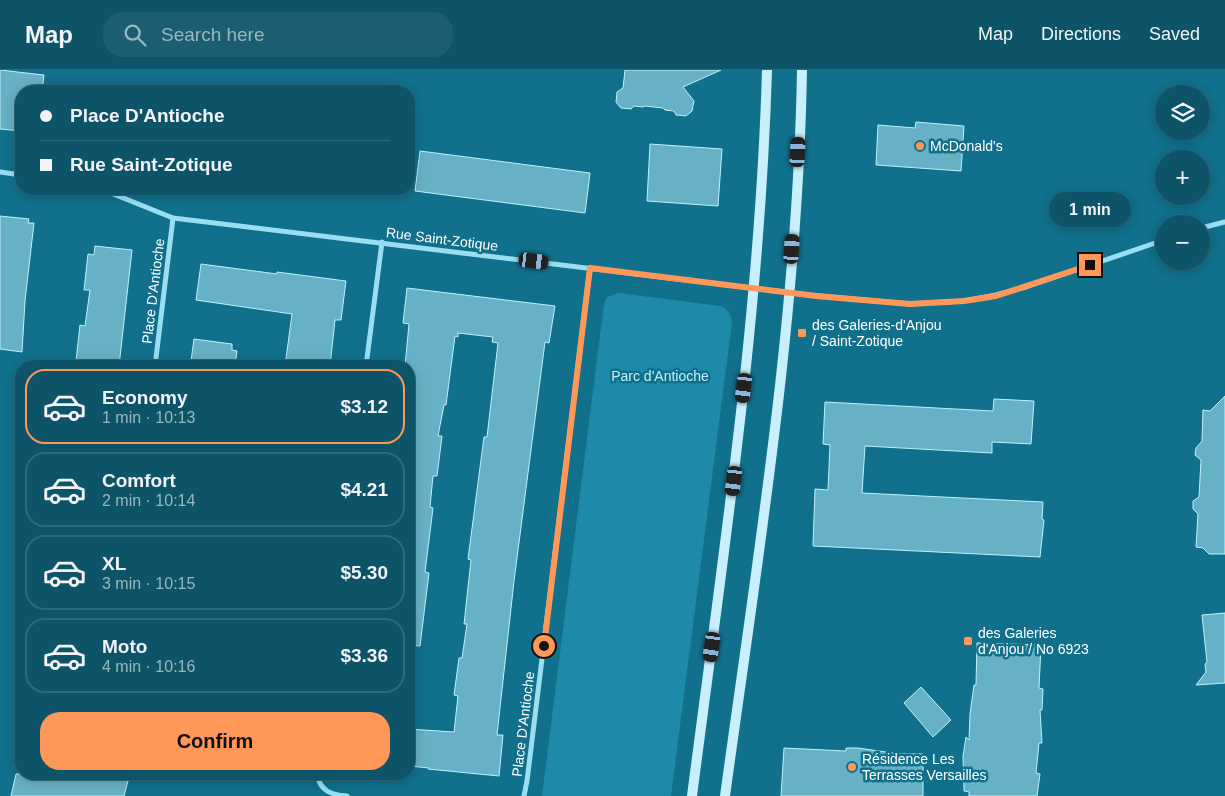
<!DOCTYPE html>
<meta charset="utf-8">
<style>
:root{--surface:#0d5468;--page:#1b5e71;--text:#f1f3f6;--muted:#9ab7c0;--line:#2d6a7c;--accent:#ff9759}
body{margin:0;font-family:Helvetica,sans-serif;background:var(--page);color:var(--text);height:100vh;display:flex;flex-direction:column;font-size:19px;white-space:nowrap}
*{box-sizing:border-box;margin:0}
p{font-size:16px;color:var(--muted)}
.icon{flex:none;width:28px;height:28px;fill:none;stroke:currentColor;stroke-width:2;stroke-linecap:round;stroke-linejoin:round}
.map{position:relative;flex:1;overflow:hidden}
.sheet{position:absolute;left:15px;top:290px;width:400px;height:420px;display:flex;flex-direction:column;background:var(--surface);border-radius:20px;box-shadow:0 2px 12px #0003,0 0 0 1px var(--line)}
.sheet>*{flex:none}
.guide{position:absolute;left:15px;top:15px;width:400px;height:110px;border-radius:20px;box-shadow:0 2px 12px #0003,0 0 0 1px var(--line);display:grid;align-content:center;height:110px;padding:0 25px;background:var(--surface)}
.fabs{position:absolute;left:1155px;top:15px;display:grid;gap:10px}
.fabs a{display:grid;place-items:center;width:55px;height:55px;border-radius:50%;background:var(--surface);box-shadow:0 2px 12px #0003,0 0 0 1px var(--line);font-size:25px}
.end{position:absolute;width:22px;height:22px;margin:-11px;border:6px solid #ff9759;background:#111;box-shadow:0 0 0 2px #111}
.from{border-radius:50%}
.bubble{position:absolute;height:35px;border-radius:18px;background:var(--surface);box-shadow:0 2px 12px #0003,0 0 0 1px var(--line);font-size:16px;font-weight:700;line-height:35px;text-align:center}
.car{position:absolute;width:15px;height:30px;margin:-15px -8px;border-radius:6px;box-shadow:0 0 4px 1px #0007;background:linear-gradient(#222 24%,#8ab4d8 0 40%,#222 0 76%,#8ab4d8 0 86%,#222 0)}
.guide b{display:flex;align-items:center;gap:18px;height:48px;font-size:19px}
.guide b+b{border-top:1px solid var(--line)}
.guide i{width:12px;height:12px;background:var(--text)}
ul{padding:9px 0 0;list-style:none}
li{display:flex;align-items:center;gap:15px;height:75px;margin:0 10px 8px;padding:0 15px;border:2px solid var(--line);border-radius:20px}
li div{flex:1}
li b{display:block;font-size:19px}
li em{font-style:normal;font-weight:700}
li.on{border-color:var(--accent)}
li>.icon{width:45px;height:45px;stroke-width:1.5}
.action{display:flex;gap:10px;margin-top:auto;padding:10px 25px}
.action a{flex:1;height:58px;border-radius:20px;background:var(--accent);color:#111;font-size:20px;font-weight:700;line-height:58px;text-align:center}
header{display:flex;align-items:center;gap:30px;box-sizing:border-box;height:70px;padding:0 25px;background:var(--surface);border-bottom:1px solid var(--line)}
header strong{font-size:24px}
nav{display:flex;gap:28px;margin-inline-start:auto;font-size:18px}
.search{width:350px;height:45px;background:var(--page);display:flex;align-items:center;gap:12px;box-sizing:border-box;padding:0 18px;border-radius:20px;color:var(--muted);font-size:19px}
.map>svg:first-child{display:block}
</style>
<header>
<strong>Map</strong>
<div class="search"><svg class="icon" aria-label="search" viewBox="0 0 24 24"><circle cx="10" cy="10" r="6"/><path d="M15 15l6 6"/></svg>Search here</div>
<nav><a>Map</a><a>Directions</a><a>Saved</a></nav>
</header>
<div class="map">
<svg width="1225" height="726" viewBox="0 0 1225 726">
<rect width="100%" height="100%" fill="#11708b"/>
<path fill="#1c8aa8" d="M 619,223 L 720,236 C 728,239 730,243 732,252 L 671,726 L 542,726 L 604,234 L 607,227 Z"/>
<g fill="#67b1c6" stroke="#bff0fc">
<polygon points="0,0 44,5 42,21 21,21 21,61 0,59"/>
<polygon points="625,0 721,0 683,17 694,31 692,41 686,46 676,45 674,41 665,40 663,38 645,36 643,37 634,36 631,39 621,38 616,32 617,22 623,18"/>
<polygon points="916,52 964,56 961,101 876,95 878,55 915,58"/>
<polygon points="650,74 722,79 718,136 647,131"/>
<polygon points="420,81 590,103 585,143 415,121"/>
<polygon points="0,146 29,149 28,153 34,153 25,231 22,282 0,279"/>
<polygon points="95,176 132,180 119,296 81,296 82,291 76,291 80,255 85,256 90,220 84,220 88,184 94,185"/>
<polygon points="201,194 277,204 277,202 346,211 341,250 335,250 330,296 285,296 292,244 196,230"/>
<polygon points="407,218 555,236 549,273 545,272 514,511 497,665 503,665 499,706 428,699 429,698 409,696 409,659 454,662 458,626 454,625 459,588 462,588 467,554 464,554 471,490 468,489 484,367 487,367 498,273 492,272 493,267 458,263 458,267 455,266 446,335 444,335 438,366 442,366 437,406 433,406 430,437 433,438 425,502 429,503 420,576 409,575 409,296 405,296 409,254 403,253"/>
<polygon points="194,269 232,274 232,280 237,281 235,296 196,296 196,292 191,291"/>
<polygon points="1225,326 1225,484 1209,484 1203,478 1196,477 1198,444 1193,439 1193,431 1199,427 1201,390 1195,385 1196,378 1202,371 1203,340 1210,341"/>
<polygon points="994,329 1034,331 1031,374 992,372 992,383 865,376 862,423 1043,432 1042,449 1044,450 1040,487 813,476 815,419 828,420 830,375 823,374 825,332 993,341"/>
<polygon points="1225,543 1225,613 1196,615 1206,602 1205,594 1207,592 1202,545"/>
<polygon points="977,573 1041,575 1039,618 1043,619 1042,640 1040,640 1042,673 1039,673 1036,703 1040,704 1037,726 969,726 969,722 964,721 963,686 966,667 969,670 970,644 974,615 976,615"/>
<polygon points="921,617 951,650 933,667 904,633"/>
<polygon points="784,678 846,681 846,678 858,678 900,684 923,684 923,726 781,726"/>
<polygon points="16,704 98,704 128,711 124,726 11,726"/>
</g>
<g fill="none" stroke-linecap="round" stroke-linejoin="round">
<g stroke="#99dff1" stroke-width="5">
<polyline points="0,102 21,105"/>
<polyline points="101,119 173,148 809,225 910,234 964,231 996,225 1026,217 1164,170"/>
<polyline points="1201,158 1225,152"/>
<polyline points="155,296 173,148"/>
<polyline points="366,296 382,172"/>
<path d="M 317,704 C 320,721 331,725 347,726"/>
<polyline points="524,726 527,711 590,198"/>
</g>
<g stroke="#c7f0fc" stroke-width="10">
<path d="M 692,726 C 723,485 760,244 767,0"/>
<path d="M 725,726 C 758,485 798,243 802,0"/>
</g>
</g>
<g fill="none" stroke-linecap="round" stroke-linejoin="round">
<polyline stroke="#ff9759" stroke-width="6" points="544,576 590,198 816,226 910,234 964,231 996,226 1090,195"/>
</g>
<g fill="#ff9759" stroke="#11708b" stroke-width="2">
<circle cx="920" cy="76" r="5"/>
<rect x="797" y="258" width="10" height="10" rx="2.5"/>
<rect x="963" y="566" width="10" height="10" rx="2.5"/>
<circle cx="852" cy="697" r="5"/>
</g>
<g text-anchor="middle" dominant-baseline="central" stroke-width="5" stroke-linejoin="round" paint-order="stroke">
<g font-size="14" fill="#fff" stroke="#11708b" text-anchor="start">
<text x="930" y="76">McDonald's</text>
<text x="812" y="255">des Galeries-d'Anjou<tspan x="812" dy="16">/ Saint-Zotique</tspan></text>
<text x="978" y="563">des Galeries<tspan x="978" dy="16">d'Anjou / No 6923</tspan></text>
<text x="862" y="689">Résidence Les<tspan x="862" dy="16">Terrasses Versailles</tspan></text>
</g>
<g font-size="14" fill="#fff" stroke="#11708b">
<text transform="translate(442 169) rotate(7)">Rue Saint-Zotique</text>
<text transform="translate(153 221) rotate(-83)">Place D'Antioche</text>
<text transform="translate(523 654) rotate(-83)">Place D'Antioche</text>
</g>
<g font-size="14" fill="#bff0fc" stroke="#11708b">
<text x="660" y="306">Parc d'Antioche</text>
</g>
</g>
</svg>
<div class="fabs">
<a><svg class="icon" aria-label="layers" viewBox="0 0 24 24"><path d="M12 4l9 5-9 5-9-5zM3 14l9 5 9-5"/></svg></a>
<a>+</a>
<a>−</a>
</div>
<i class="end from" style="left:544px;top:576px"></i>
<i class="end" style="left:1090px;top:195px"></i>
<div class="bubble" style="left:1049px;top:122px;width:82px">1 min</div>
<i class="car" style="left:798px;top:82px;rotate:3deg"></i>
<i class="car" style="left:792px;top:179px;rotate:4deg"></i>
<i class="car" style="left:534px;top:191px;rotate:97deg"></i>
<i class="car" style="left:744px;top:318px;rotate:187deg"></i>
<i class="car" style="left:734px;top:411px;rotate:187deg"></i>
<i class="car" style="left:712px;top:577px;rotate:188deg"></i>
<div class="guide">
<b><i class="from"></i>Place D'Antioche</b>
<b><i></i>Rue Saint-Zotique</b>
</div>
<section class="sheet">
<ul>
<li class="on"><svg class="icon" aria-label="car" viewBox="0 0 24 24"><path d="M5 17H2v-5l4-1 3-4h7l3 4 3 1v5h-3M9 17h6M6 11h13"/><circle cx="7" cy="17" r="2"/><circle cx="17" cy="17" r="2"/></svg><div><b>Economy</b><p>1 min · 10:13</p></div><em>$3.12</em></li>
<li><svg class="icon" aria-label="car" viewBox="0 0 24 24"><path d="M5 17H2v-5l4-1 3-4h7l3 4 3 1v5h-3M9 17h6M6 11h13"/><circle cx="7" cy="17" r="2"/><circle cx="17" cy="17" r="2"/></svg><div><b>Comfort</b><p>2 min · 10:14</p></div><em>$4.21</em></li>
<li><svg class="icon" aria-label="car" viewBox="0 0 24 24"><path d="M5 17H2v-5l4-1 3-4h7l3 4 3 1v5h-3M9 17h6M6 11h13"/><circle cx="7" cy="17" r="2"/><circle cx="17" cy="17" r="2"/></svg><div><b>XL</b><p>3 min · 10:15</p></div><em>$5.30</em></li>
<li><svg class="icon" aria-label="car" viewBox="0 0 24 24"><path d="M5 17H2v-5l4-1 3-4h7l3 4 3 1v5h-3M9 17h6M6 11h13"/><circle cx="7" cy="17" r="2"/><circle cx="17" cy="17" r="2"/></svg><div><b>Moto</b><p>4 min · 10:16</p></div><em>$3.36</em></li>
</ul>
<div class="action"><a>Confirm</a></div>
</section>
</div>
